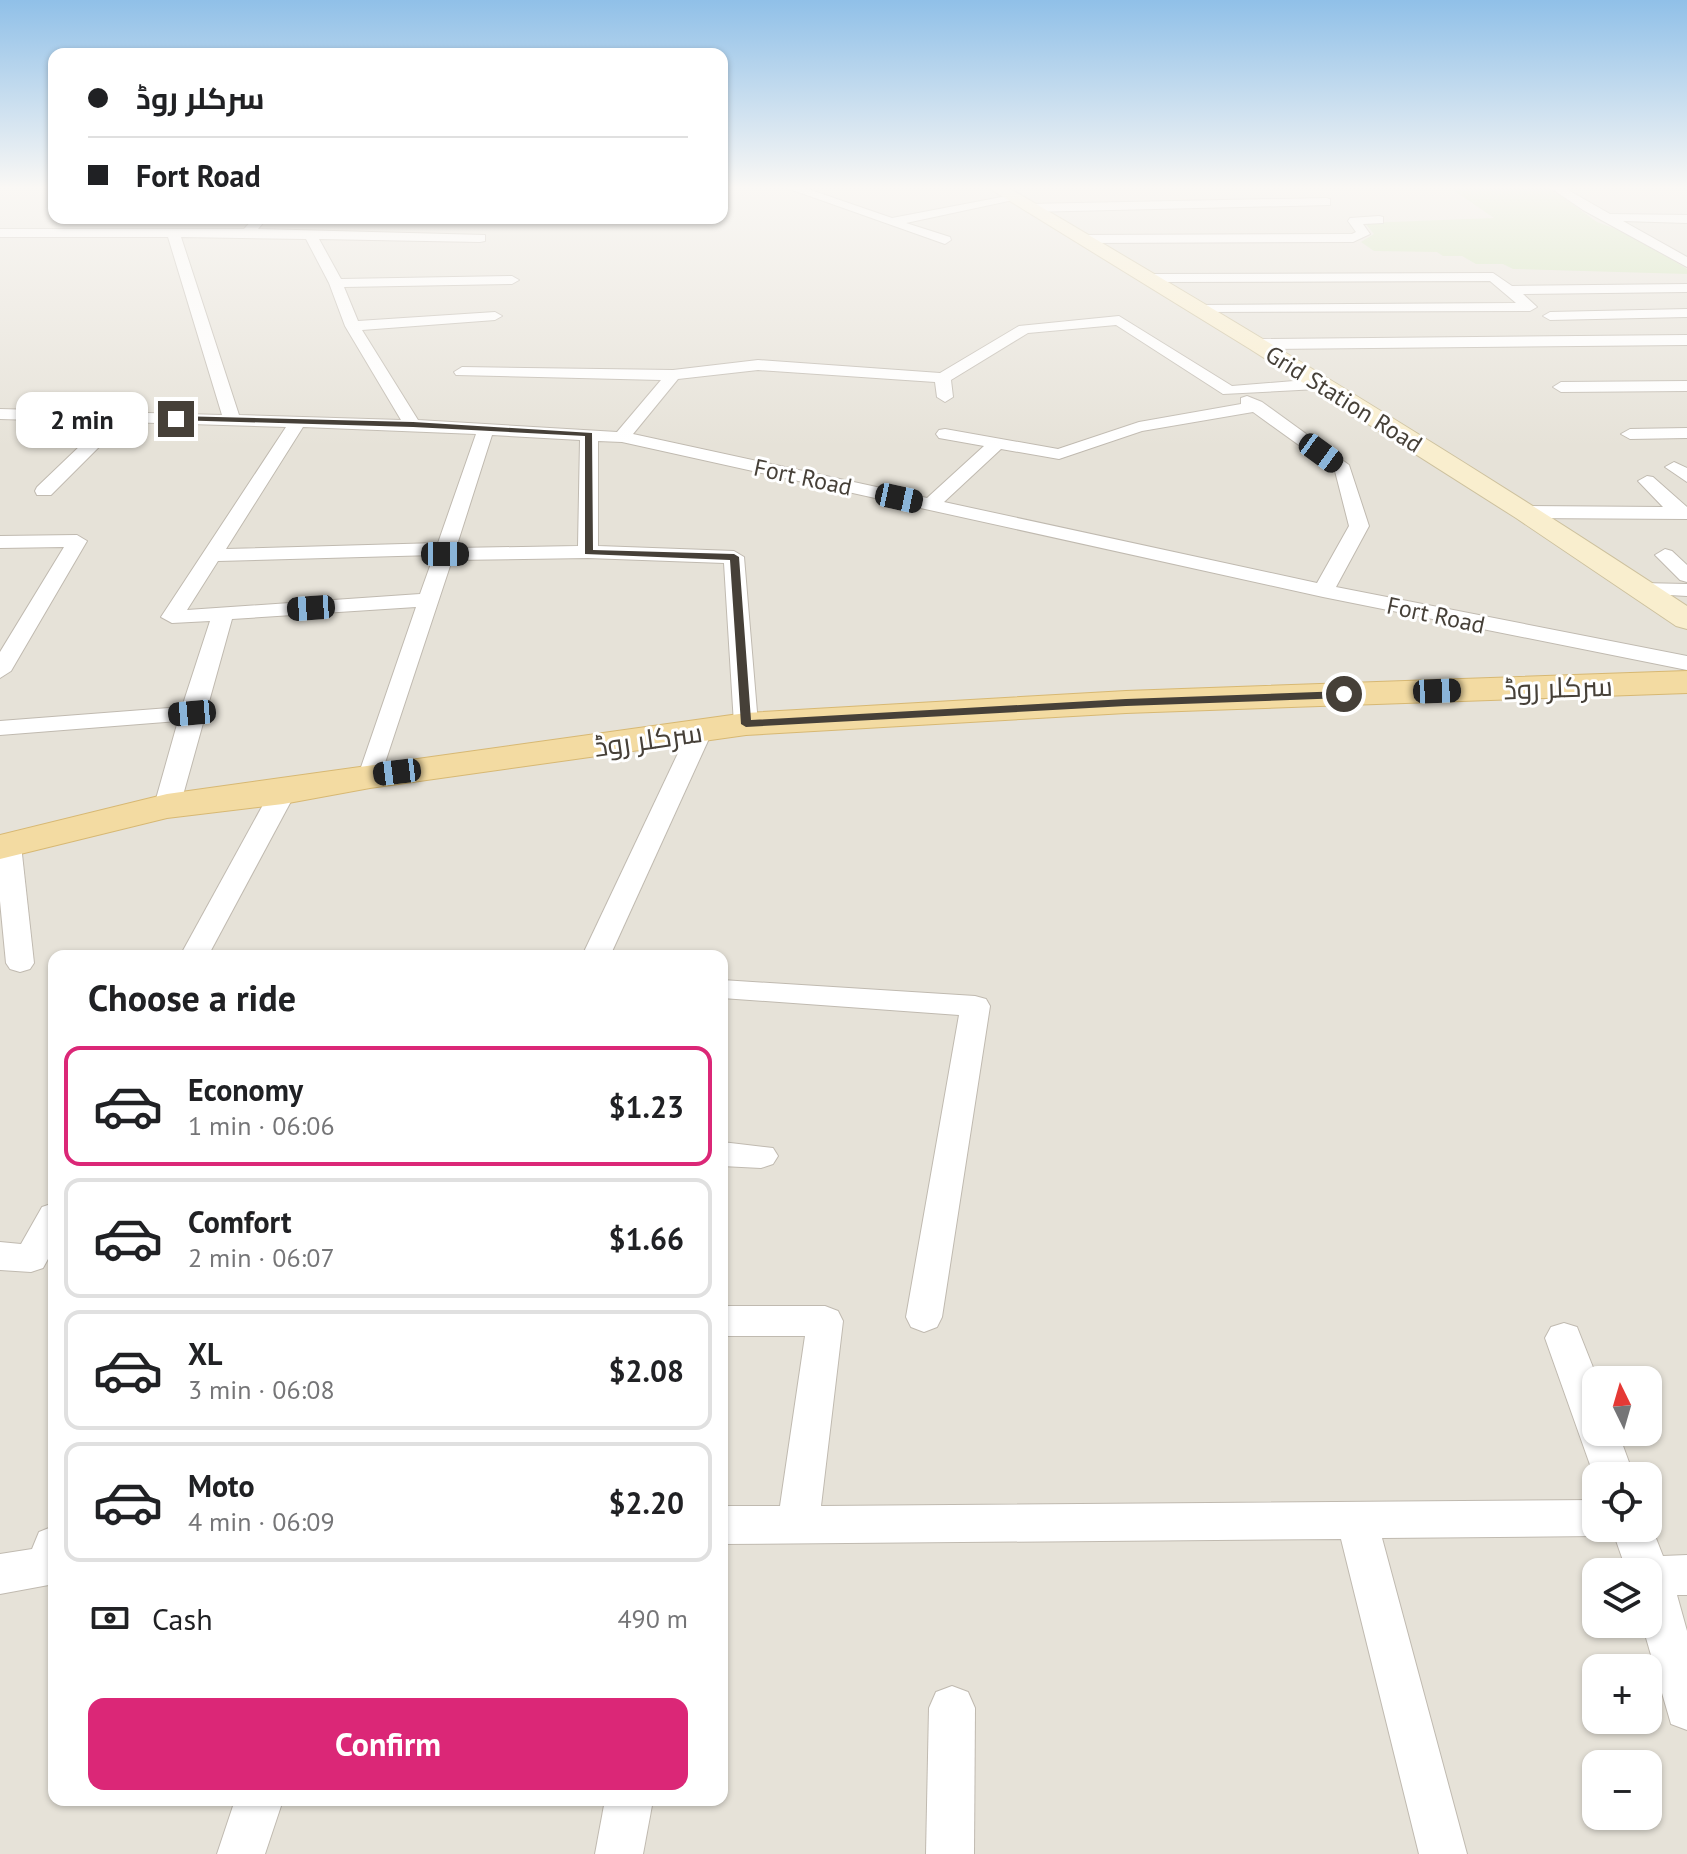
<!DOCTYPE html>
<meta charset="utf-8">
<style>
:root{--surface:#fff;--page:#f2f2f2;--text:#202124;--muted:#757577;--line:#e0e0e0;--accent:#db2777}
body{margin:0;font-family:"PT Sans",Cairo,sans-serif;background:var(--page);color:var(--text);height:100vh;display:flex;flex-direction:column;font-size:30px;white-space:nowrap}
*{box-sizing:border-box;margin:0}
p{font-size:26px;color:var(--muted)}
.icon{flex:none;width:44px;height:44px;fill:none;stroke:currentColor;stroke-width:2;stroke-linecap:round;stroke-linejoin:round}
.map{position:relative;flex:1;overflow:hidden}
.sheet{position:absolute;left:48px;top:950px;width:680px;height:856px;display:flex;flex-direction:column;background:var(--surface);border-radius:16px;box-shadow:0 2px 6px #0004}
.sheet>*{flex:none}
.top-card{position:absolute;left:48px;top:48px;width:680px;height:176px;border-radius:16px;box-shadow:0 2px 6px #0004;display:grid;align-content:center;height:176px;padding:0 40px;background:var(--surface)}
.needle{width:52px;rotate:355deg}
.controls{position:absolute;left:1582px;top:1366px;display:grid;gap:16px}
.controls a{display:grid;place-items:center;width:80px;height:80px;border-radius:16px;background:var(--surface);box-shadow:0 2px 6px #0004;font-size:40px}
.end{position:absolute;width:36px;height:36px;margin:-18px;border:10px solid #464038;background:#fff;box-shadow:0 0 0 4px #fff}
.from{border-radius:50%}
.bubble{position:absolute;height:56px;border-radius:16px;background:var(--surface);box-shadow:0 2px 6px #0004;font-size:26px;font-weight:800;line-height:56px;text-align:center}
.car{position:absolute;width:24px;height:48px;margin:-24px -12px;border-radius:10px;box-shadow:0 0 6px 2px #0007;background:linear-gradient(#222 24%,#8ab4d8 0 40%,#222 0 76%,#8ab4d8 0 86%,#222 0)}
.top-card b{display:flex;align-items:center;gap:28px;height:76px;font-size:30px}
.top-card b+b{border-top:2px solid var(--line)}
.top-card i{width:20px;height:20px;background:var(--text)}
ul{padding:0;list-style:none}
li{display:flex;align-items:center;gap:24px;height:120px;margin:0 16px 12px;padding:0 24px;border:4px solid var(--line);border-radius:16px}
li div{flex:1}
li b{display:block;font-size:30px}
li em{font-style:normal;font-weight:800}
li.selected{border-color:var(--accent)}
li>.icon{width:72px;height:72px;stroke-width:1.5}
h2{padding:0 40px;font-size:36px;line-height:96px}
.pay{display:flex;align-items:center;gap:20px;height:88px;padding:0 40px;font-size:30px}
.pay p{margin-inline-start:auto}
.button{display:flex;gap:16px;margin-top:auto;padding:16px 40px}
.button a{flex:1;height:92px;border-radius:16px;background:var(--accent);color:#fff;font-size:32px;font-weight:800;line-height:92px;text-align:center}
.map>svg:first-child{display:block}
</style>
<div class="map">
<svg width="1687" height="1854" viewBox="0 0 1687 1854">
<rect width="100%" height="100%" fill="#f3f0e9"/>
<path fill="#e6e2d8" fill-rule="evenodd" d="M 0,187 L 54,187 L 54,218 L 722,218 L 722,187 L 1687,187 L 1687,1854 L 0,1854 ZM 54,956 L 722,956 L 722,1800 L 54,1800 ZM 1596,1380 L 1648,1380 L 1648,1432 L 1596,1432 ZM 1596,1476 L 1648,1476 L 1648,1528 L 1596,1528 ZM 1596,1572 L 1648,1572 L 1648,1624 L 1596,1624 ZM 1596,1668 L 1648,1668 L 1648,1720 L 1596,1720 ZM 1596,1764 L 1648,1764 L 1648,1816 L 1596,1816 Z"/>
<polygon fill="#cfe2b7" points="1449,187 1549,187 1597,222 1632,235 1687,269 1687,274 1513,269 1503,264 1476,264 1462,256 1443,256 1437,252 1374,251 1361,242 1374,234 1365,223 1494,218"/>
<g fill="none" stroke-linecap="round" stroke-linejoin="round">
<defs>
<g id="street">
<polygon points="784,187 802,187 892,218 1012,195 1018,199 906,223 950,237 951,240 945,244"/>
<polygon points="1549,187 1563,187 1610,214 1687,215 1687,223 1623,221 1687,257 1687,267 1583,210"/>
<polygon points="1326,198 1330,199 1330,205 1028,212 1022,208 1028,204"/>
<polygon points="1379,216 1383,217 1383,223 1363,224 1370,234 1353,242 1080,243 1074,239 1080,235 1352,234 1356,232 1348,221 1350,218"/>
<path d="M 254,218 L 267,218 L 258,229 L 485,235 L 485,241 L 480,242 L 319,239 L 341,279 L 512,276 L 519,280 L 512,284 L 344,287 L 358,321 L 495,312 L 502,316 L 495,320 L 362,330 L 418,420 L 617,432 L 661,380 L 456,375 L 454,372 L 462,367 L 673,370 L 758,360 L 940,373 L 1019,326 L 1119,316 L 1232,386 L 1318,379 L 1326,384 L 1318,389 L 1223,394 L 1116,325 L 1028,333 L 951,380 L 953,397 L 945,402 L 937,397 L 935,382 L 758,370 L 678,379 L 633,434 L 927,498 L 984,446 L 939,438 L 936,434 L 939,430 L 945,429 L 1058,449 L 1139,422 L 1241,404 L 1241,398 L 1247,396 L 1262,402 L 1349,465 L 1369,526 L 1336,587 L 1687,656 L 1687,670 L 1323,597 L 622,442 L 598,441 L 598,546 L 734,551 L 744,557 L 758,724 L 754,729 L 738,729 L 734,724 L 724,563 L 588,558 L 452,560 L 379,781 L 361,781 L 358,776 L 416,607 L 232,619 L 180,806 L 176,811 L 158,811 L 154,806 L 178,721 L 0,735 L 0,721 L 182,707 L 210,621 L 172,623 L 161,617 L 286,427 L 124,422 L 51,495 L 37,495 L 35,491 L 37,487 L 105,422 L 0,419 L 0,409 L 222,415 L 168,237 L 0,237 L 0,229 L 244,229 ZM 181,237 L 306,239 L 329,283 L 345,326 L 401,420 L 239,415 ZM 1253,412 L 1335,471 L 1349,526 L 1317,583 L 944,502 L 1001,449 L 1059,459 L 1142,431 ZM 303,427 L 476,434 L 438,543 L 226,549 ZM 492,435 L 580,440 L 578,546 L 456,548 ZM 434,555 L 420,594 L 187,610 L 218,561 Z"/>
<polygon points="527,218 521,223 446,223 440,219"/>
<polygon points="1493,273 1512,286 1687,284 1687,292 1523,294 1537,307 1530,311 1201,312 1194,308 1196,305 1516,303 1490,281 1151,282 1144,278 1151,274"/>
<polygon points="1687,309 1687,317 1550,320 1543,316 1550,312"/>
<polygon points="1687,335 1687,345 1258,349 1250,344 1258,339"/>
<polygon points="1687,381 1687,391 1561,392 1553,387 1561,382"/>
<polygon points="1687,428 1687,438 1630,439 1621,434 1630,429"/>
<polygon points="1674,462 1687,468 1687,482 1665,467"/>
<polygon points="1647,476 1653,477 1687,507 1687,519 1526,518 1517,512 1526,506 1663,507 1638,481"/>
<polygon points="77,535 87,541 11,671 0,678 0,652 64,547 0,548 0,536"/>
<polygon points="1665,549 1672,551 1687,565 1687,582 1680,580 1655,555"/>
<polygon points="1641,583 1687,584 1687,596 1634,593 1631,589 1634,585"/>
<polygon points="700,725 708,727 712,732 610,956 582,956 688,732 692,727"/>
<polygon points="283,784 292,787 296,792 208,956 180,956 270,792 274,787"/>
<polygon points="8,837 17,839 21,845 34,963 30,969 20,972 10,969 6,963 0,901 0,839"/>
<polygon points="722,980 975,996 986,999 990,1006 942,1317 937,1327 924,1332 911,1327 906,1317 959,1015 722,998"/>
<polygon points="722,1142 773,1148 778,1156 773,1164 761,1168 722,1166"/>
<polygon points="54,1203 54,1248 43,1268 31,1272 0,1270 0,1242 21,1244 42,1207"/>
<polygon points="722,1306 825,1306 838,1311 843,1321 821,1506 1596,1500 1596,1528 1648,1528 1648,1518 1663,1556 1687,1555 1687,1595 1677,1595 1687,1631 1687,1730 1671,1724 1642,1624 1648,1624 1648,1572 1627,1572 1612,1529 1596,1536 1382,1538 1467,1854 1419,1854 1341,1539 722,1544 722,1506 780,1506 805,1336 722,1336"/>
<polygon points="1564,1323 1577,1327 1598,1380 1596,1432 1618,1432 1634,1476 1596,1476 1596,1480 1594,1476 1545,1338 1551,1327"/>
<polygon points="54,1526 54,1584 0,1594 0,1554 32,1549 39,1532"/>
<polygon points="952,1686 968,1692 975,1708 974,1854 926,1854 929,1708 936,1692"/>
<polygon points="235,1800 283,1800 265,1854 217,1854"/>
<polygon points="605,1800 653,1800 643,1854 595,1854"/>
</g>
<path id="secondary" d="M 987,187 L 1007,187 C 1237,322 1465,459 1687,606 L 1687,629 L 1676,626 L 1516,518 L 1250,349 Z"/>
<polygon id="primary" points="1687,671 1687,693 1126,713 746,735 370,788 283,804 167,818 0,859 0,835 167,794 746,713 1126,691"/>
</defs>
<use href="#street" stroke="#c0bab0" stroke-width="2"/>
<use href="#secondary" stroke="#cdc19e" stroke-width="2"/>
<use href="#primary" stroke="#d7b873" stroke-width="2"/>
<use href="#street" fill="#fff" fill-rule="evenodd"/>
<use href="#secondary" fill="#f9eece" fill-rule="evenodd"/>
<use href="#primary" fill="#f3dba2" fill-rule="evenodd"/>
</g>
<linearGradient id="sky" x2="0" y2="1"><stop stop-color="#90c0e8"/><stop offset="0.42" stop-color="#faf8f5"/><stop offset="1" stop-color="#faf8f5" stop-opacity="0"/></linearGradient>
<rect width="1687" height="447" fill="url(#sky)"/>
<polygon fill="#464038" points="176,416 413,422 592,433 593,550 734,554 739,557 751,720 1126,699 1344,691 1349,694 1344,698 1126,706 746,727 741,724 730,560 585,554 585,436 413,427 173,420"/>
<g text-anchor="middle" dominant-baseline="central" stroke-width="6" stroke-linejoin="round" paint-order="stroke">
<g font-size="24" fill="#464038" stroke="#fff">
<text transform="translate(1344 399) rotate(32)">Grid Station Road</text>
<text transform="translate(803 477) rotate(12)">Fort Road</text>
<text transform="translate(1436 615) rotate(12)">Fort Road</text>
</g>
<g font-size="28" fill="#464038" stroke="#fff">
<text transform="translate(1558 687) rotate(-2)">سرکلر روڈ</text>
<text transform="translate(648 739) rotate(-8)">سرکلر روڈ</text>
</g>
</g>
</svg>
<div class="controls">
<a><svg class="needle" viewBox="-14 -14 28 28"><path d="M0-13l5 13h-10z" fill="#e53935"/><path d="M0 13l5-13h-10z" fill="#757577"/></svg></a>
<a><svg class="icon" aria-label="locate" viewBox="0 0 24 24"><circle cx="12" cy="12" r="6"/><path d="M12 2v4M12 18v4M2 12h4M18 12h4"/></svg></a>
<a><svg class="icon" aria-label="layers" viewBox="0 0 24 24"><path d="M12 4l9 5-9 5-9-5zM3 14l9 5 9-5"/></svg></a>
<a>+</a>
<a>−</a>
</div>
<i class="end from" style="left:1344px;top:694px"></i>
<i class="end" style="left:176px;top:419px"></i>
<div class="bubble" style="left:16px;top:392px;width:132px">2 min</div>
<i class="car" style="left:1321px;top:453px;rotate:126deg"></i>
<i class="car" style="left:899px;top:498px;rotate:102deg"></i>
<i class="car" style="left:445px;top:554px;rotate:90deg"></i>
<i class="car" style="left:311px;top:608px;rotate:266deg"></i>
<i class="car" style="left:1437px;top:691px;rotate:88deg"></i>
<i class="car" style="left:192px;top:713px;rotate:265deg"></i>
<i class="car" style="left:397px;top:772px;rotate:263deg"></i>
<div class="top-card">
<b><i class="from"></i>سرکلر روڈ</b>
<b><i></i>Fort Road</b>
</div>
<section class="sheet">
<h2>Choose a ride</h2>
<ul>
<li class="selected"><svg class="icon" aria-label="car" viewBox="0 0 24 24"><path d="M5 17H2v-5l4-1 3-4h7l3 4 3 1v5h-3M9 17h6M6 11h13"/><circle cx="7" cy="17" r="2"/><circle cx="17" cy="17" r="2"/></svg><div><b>Economy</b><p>1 min · 06:06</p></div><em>$1.23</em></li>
<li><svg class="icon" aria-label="car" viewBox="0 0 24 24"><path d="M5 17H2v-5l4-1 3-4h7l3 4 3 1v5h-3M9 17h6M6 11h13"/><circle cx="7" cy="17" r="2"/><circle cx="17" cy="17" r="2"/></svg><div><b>Comfort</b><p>2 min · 06:07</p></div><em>$1.66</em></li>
<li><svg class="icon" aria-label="car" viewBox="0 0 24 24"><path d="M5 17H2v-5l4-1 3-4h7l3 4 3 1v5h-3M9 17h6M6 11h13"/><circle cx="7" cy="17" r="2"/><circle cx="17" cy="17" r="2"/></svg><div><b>XL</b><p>3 min · 06:08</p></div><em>$2.08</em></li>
<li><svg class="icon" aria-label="car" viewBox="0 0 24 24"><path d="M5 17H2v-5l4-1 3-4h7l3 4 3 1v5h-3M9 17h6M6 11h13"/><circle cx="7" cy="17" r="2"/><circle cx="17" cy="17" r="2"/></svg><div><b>Moto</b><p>4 min · 06:09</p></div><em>$2.20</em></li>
</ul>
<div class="pay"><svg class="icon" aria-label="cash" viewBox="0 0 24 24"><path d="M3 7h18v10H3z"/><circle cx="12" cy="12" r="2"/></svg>Cash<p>490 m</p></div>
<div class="button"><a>Confirm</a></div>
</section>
</div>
